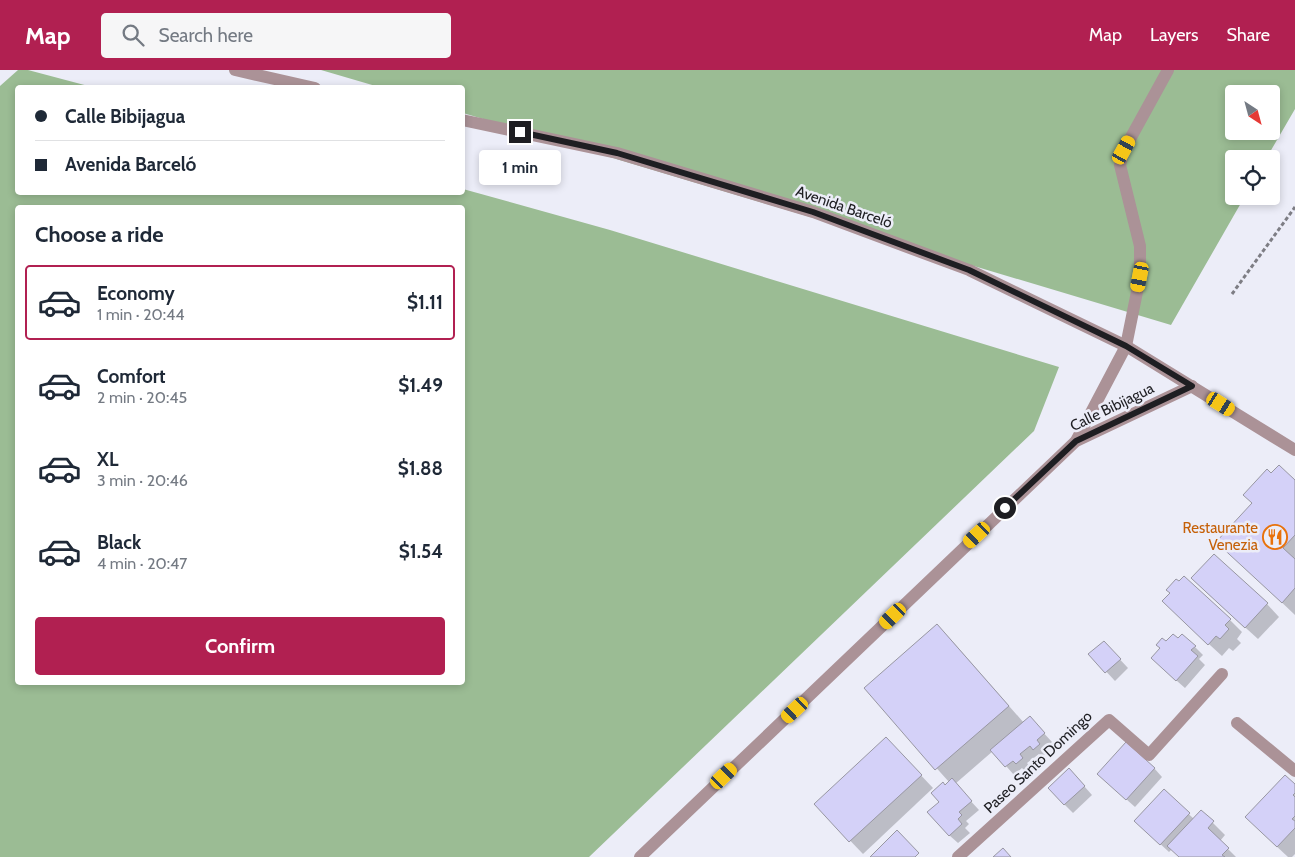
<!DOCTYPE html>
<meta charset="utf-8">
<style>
:root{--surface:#fff;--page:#f6f6f7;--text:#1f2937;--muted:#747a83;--line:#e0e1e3;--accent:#b12051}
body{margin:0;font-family:Cabin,sans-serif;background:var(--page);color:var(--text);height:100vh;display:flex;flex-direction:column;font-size:19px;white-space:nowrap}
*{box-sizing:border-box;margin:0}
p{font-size:16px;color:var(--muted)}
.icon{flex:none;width:28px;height:28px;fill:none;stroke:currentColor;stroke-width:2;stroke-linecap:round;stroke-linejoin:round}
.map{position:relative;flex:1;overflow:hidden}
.side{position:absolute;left:15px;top:135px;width:450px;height:480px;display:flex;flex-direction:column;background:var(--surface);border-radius:5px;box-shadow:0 2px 8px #0003}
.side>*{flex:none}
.guide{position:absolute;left:15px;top:15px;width:450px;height:110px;border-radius:5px;box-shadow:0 2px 8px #0003;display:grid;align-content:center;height:110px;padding:0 20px;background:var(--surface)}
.needle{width:32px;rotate:144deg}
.tools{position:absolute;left:1225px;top:15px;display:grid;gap:10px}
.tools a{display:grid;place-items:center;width:55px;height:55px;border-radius:5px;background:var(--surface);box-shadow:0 2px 8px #0003;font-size:25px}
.end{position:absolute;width:22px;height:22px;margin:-11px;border:6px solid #1e1e22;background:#fff;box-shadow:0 0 0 2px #fff}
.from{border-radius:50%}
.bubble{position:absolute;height:35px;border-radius:5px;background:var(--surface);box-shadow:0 2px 8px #0003;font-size:16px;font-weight:700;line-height:35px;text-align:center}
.car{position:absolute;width:15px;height:30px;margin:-15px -8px;border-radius:6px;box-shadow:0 0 4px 1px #0007;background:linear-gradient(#f5c518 24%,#345 0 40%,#f5c518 0 76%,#345 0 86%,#f5c518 0)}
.guide b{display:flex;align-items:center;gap:18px;height:48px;font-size:19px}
.guide b+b{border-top:1px solid var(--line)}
.guide i{width:12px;height:12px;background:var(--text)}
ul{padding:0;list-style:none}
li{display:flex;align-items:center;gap:15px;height:75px;margin:0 10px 8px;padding:0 10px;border:2px solid transparent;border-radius:5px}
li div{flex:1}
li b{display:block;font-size:19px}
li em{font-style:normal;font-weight:700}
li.on{border-color:var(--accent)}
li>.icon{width:45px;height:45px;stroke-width:1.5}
h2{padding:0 20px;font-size:22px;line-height:60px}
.action{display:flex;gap:10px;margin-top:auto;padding:10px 20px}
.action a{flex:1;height:58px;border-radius:5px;background:var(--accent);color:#fff;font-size:20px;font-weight:700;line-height:58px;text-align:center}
header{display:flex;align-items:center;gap:30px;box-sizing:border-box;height:70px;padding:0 25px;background:var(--accent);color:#fff}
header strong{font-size:24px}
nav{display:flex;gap:28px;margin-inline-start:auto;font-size:18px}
.search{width:350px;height:45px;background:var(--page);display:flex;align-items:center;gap:12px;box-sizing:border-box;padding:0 18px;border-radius:5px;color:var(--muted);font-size:19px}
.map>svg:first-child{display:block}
</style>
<header>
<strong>Map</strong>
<div class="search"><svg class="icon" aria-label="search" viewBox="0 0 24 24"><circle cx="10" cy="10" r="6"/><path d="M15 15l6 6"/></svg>Search here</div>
<nav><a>Map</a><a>Layers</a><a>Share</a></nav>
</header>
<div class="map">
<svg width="1295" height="787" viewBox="0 0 1295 787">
<rect width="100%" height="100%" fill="#ecedf8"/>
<g fill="#9bbc94" fill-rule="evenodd">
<path d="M 18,0 L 28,0 L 92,17 L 18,18 L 18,122 L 462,122 L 463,119 L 610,160 L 1059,297 L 1034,361 L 589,787 L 0,787 L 0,16 ZM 18,138 L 462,138 L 462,612 L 18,612 Z"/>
<path d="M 321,0 L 1295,0 L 1295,39 L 1266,89 L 1234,89 L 1234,126 L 1245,126 L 1171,255 L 463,43 L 462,18 L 379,17 ZM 1234,24 L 1271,24 L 1271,61 L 1234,61 Z"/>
</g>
<g fill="#0003">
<polygon points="1271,405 1295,411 1295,545 1218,472 1253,434"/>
<polygon points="1179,513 1230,550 1242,562 1237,569 1241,573 1233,581 1229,578 1222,586 1176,544"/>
<polygon points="1205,521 1267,534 1279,547 1258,569"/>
<polygon points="937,555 953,572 1024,653 1030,648 1052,672 1044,679 1047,683 1042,687 1039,684 1027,693 1030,697 1025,701 1022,698 1014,705 993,681 955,714 979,740 966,751 969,754 965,758 970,763 958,773 949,765 941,732 945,716 949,712 865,618"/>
<polygon points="1166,573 1195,577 1203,585 1199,589 1205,595 1185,618 1161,597"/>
<polygon points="1112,581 1128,598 1115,611 1090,584"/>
<polygon points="898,681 933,718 863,784 815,734"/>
<polygon points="1154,698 1162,707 1135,737 1107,712"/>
<polygon points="1077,708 1092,725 1073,743 1064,734"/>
<polygon points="1295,716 1295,784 1292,787 1288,787 1259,760"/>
<polygon points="1164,721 1194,749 1201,741 1225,765 1220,771 1236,787 1180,787 1172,779 1169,782 1144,759"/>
</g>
<g fill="#d4d1f8" stroke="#9897a2">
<polygon points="1279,395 1295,410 1295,465 1283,478 1295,489 1295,518 1282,533 1216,472 1252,433 1243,425 1267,399 1271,403"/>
<polygon points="1214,484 1268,533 1245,558 1191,508"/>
<polygon points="1184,506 1231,549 1225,555 1229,559 1220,569 1216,566 1208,575 1162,531 1170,523 1166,520 1176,509 1179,511"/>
<polygon points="937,554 1009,636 935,700 864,618"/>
<polygon points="1173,564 1178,568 1182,564 1196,576 1191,580 1198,586 1176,611 1151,588 1160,578 1156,575 1162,568 1166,571"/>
<polygon points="1104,571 1121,589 1105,603 1088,584"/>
<polygon points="1030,646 1045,663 1037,670 1040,674 1033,680 1030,676 1020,684 1023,688 1016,694 1013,691 1005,697 990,680"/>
<polygon points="886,667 922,705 849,772 814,734"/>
<polygon points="1126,672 1155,698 1126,730 1097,704"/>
<polygon points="1069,698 1085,716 1064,735 1048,718"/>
<polygon points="1285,705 1295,714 1295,723 1293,725 1295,727 1295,746 1292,749 1295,751 1295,758 1277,777 1245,747"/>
<polygon points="952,708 972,731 959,742 962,745 958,749 962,754 949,766 927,742 939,732 931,723 943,712 945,715"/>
<polygon points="1164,719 1190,743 1160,775 1134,751"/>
<polygon points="1201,740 1214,751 1208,758 1229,778 1222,785 1225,787 1179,787 1167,776"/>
<polygon points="897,760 919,783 915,787 870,787"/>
<polygon points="1003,778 1011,787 993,787"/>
</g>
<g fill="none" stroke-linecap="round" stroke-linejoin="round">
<polyline stroke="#7d7d84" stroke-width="3" stroke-dasharray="4 2.5" stroke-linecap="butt" points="1232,224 1295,137"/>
<g stroke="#ab9297" stroke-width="12">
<polyline points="235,0 315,18"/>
<polyline points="462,50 617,83 813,142 969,200 1126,276 1295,380"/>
<polyline points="1076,371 1126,276 1140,207 1140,176 1120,95 1124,80 1168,0"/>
<polyline points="1237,653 1295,701"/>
<polyline points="640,787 1076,371 1192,316"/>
<polyline points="958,787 1109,650 1149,685 1222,604"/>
</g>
</g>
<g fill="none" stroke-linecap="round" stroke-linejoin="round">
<polyline stroke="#1e1e22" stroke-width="6" points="520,62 617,83 813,142 969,200 1126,276 1192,316 1076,371 1005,438"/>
</g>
<defs>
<symbol id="restaurant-ring" viewBox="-11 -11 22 22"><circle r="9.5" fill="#ecedf8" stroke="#e8710a" stroke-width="1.5"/><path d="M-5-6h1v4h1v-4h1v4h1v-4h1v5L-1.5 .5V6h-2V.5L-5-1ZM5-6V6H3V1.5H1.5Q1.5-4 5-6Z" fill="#e8710a"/></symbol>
</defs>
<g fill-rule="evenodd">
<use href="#restaurant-ring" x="1261" y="453" width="28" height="28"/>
</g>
<g text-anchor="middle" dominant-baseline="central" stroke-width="5" stroke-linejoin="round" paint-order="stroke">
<g font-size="15" fill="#1e1e22" stroke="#ecedf8">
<text transform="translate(844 137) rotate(19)">Avenida Barceló</text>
<text transform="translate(1112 337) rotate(-26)">Calle Bibijagua</text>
<text transform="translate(1038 692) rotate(-43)">Paseo Santo Domingo</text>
</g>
<g font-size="15" fill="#c56008" stroke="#ecedf8" text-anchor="end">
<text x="1258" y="458">Restaurante<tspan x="1258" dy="17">Venezia</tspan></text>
</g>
</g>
</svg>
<div class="tools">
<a><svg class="needle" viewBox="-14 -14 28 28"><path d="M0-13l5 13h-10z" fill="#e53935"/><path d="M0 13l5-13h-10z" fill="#747a83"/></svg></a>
<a><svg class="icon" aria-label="locate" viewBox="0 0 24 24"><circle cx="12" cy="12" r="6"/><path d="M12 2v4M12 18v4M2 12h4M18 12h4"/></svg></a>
</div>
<i class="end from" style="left:1005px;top:438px"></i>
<i class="end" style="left:520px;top:62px"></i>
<div class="bubble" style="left:479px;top:80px;width:82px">1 min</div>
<i class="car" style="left:1124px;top:80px;rotate:29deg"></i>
<i class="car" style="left:1140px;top:207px;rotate:191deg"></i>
<i class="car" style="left:1221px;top:334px;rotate:122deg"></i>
<i class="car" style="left:977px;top:465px;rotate:227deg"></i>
<i class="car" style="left:893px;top:546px;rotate:226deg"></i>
<i class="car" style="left:795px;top:640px;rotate:227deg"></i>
<i class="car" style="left:724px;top:706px;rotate:46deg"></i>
<div class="guide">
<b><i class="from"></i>Calle Bibijagua</b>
<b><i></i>Avenida Barceló</b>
</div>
<section class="side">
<h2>Choose a ride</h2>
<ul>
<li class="on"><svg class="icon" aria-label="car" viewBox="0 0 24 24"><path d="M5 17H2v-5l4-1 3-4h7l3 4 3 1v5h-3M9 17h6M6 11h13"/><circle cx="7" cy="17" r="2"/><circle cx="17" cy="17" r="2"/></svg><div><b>Economy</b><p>1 min · 20:44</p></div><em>$1.11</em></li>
<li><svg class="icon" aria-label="car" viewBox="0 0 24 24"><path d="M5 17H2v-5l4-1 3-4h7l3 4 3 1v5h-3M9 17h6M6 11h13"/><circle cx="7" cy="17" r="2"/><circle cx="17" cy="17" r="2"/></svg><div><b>Comfort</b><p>2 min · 20:45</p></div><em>$1.49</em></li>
<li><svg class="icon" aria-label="car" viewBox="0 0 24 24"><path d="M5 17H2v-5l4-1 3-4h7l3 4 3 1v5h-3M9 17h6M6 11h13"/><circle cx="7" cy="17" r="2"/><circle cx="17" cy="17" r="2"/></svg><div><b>XL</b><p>3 min · 20:46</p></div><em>$1.88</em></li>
<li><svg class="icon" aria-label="car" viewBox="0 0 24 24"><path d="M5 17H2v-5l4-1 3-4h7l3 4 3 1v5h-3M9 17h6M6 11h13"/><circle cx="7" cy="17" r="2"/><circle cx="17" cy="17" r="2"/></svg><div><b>Black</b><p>4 min · 20:47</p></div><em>$1.54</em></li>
</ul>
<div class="action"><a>Confirm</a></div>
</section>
</div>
